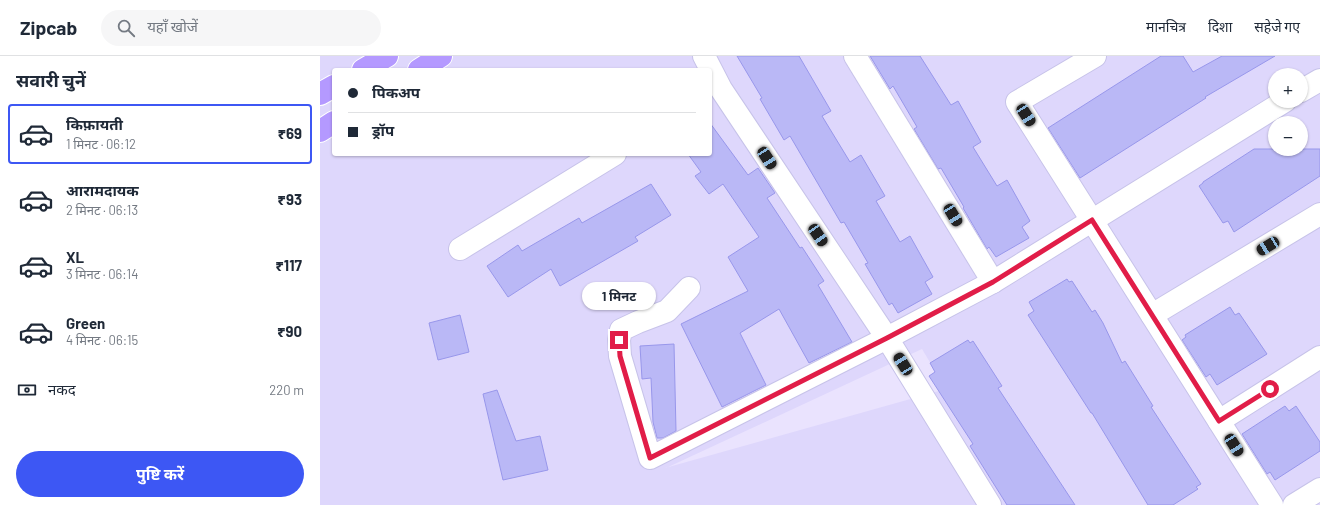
<!DOCTYPE html>
<html lang="hi">
<meta charset="utf-8">
<style>
:root{--surface:#fff;--page:#f6f6f7;--text:#1f2937;--muted:#747a83;--line:#e0e1e3;--accent:#3d57f4}
body{margin:0;font-family:Barlow,"Noto Sans Devanagari",sans-serif;background:var(--page);color:var(--text);height:100vh;display:flex;flex-direction:column;font-size:15px;white-space:nowrap}
*{box-sizing:border-box;margin:0}
p{font-size:13px;color:var(--muted)}
.icon{flex:none;width:22px;height:22px;fill:none;stroke:currentColor;stroke-width:2;stroke-linecap:round;stroke-linejoin:round}
.map{position:relative;flex:1;overflow:hidden}
.side{display:flex;flex-direction:column;background:var(--surface);width:320px}
.side>*{flex:none}
.banner{position:absolute;left:12px;top:12px;width:380px;height:88px;border-radius:4px;box-shadow:0 1px 3px #0004;display:grid;align-content:center;height:88px;padding:0 16px;background:var(--surface)}
.fabs{position:absolute;left:948px;top:12px;display:grid;gap:8px}
.fabs a{display:grid;place-items:center;width:40px;height:40px;border-radius:50%;background:var(--surface);box-shadow:0 1px 3px #0004;font-size:20px}
.end{position:absolute;width:18px;height:18px;margin:-9px;border:5px solid #e11d48;background:#fff;box-shadow:0 0 0 2px #fff}
.from{border-radius:50%}
.bubble{position:absolute;height:28px;border-radius:14px;background:var(--surface);box-shadow:0 1px 3px #0004;font-size:13px;font-weight:700;line-height:28px;text-align:center}
.car{position:absolute;width:12px;height:24px;margin:-12px -6px;border-radius:5px;box-shadow:0 0 3px 1px #0007;background:linear-gradient(#222 24%,#8ab4d8 0 40%,#222 0 76%,#8ab4d8 0 86%,#222 0)}
.banner b{display:flex;align-items:center;gap:14px;height:38px;font-size:15px}
.banner b+b{border-top:1px solid var(--line)}
.banner i{width:10px;height:10px;background:var(--text)}
ul{padding:0;list-style:none}
li{display:flex;align-items:center;gap:12px;height:60px;margin:0 8px 6px;padding:0 8px;border:2px solid transparent;border-radius:4px}
li div{flex:1}
li b{display:block;font-size:15px}
li em{font-style:normal;font-weight:700}
li.on{border-color:var(--accent)}
li>.icon{width:36px;height:36px;stroke-width:1.5}
h2{padding:0 16px;font-size:18px;line-height:48px}
.pay{display:flex;align-items:center;gap:10px;height:44px;padding:0 16px;font-size:15px}
.pay p{margin-inline-start:auto}
.primary-button{display:flex;gap:8px;margin-top:auto;padding:8px 16px}
.primary-button a{flex:1;height:46px;border-radius:24px;background:var(--accent);color:#fff;font-size:16px;font-weight:700;line-height:46px;text-align:center}
header{display:flex;align-items:center;gap:24px;box-sizing:border-box;height:56px;padding:0 20px;background:var(--surface);border-bottom:1px solid var(--line)}
header strong{font-size:19px}
nav{display:flex;gap:22px;margin-inline-start:auto;font-size:14px}
.search{width:280px;height:36px;background:var(--page);display:flex;align-items:center;gap:10px;box-sizing:border-box;padding:0 14px;border-radius:22px;color:var(--muted);font-size:15px}
main{display:flex;flex:1;min-height:0}
.map>svg:first-child{display:block}
</style>
<header>
<strong>Zipcab</strong>
<div class="search"><svg class="icon" aria-label="search" viewBox="0 0 24 24"><circle cx="10" cy="10" r="6"/><path d="M15 15l6 6"/></svg>यहाँ खोजें</div>
<nav><a>मानचित्र</a><a>दिशा</a><a>सहेजे गए</a></nav>
</header>
<main>
<section class="side">
<h2>सवारी चुनें</h2>
<ul>
<li class="on"><svg class="icon" aria-label="car" viewBox="0 0 24 24"><path d="M5 17H2v-5l4-1 3-4h7l3 4 3 1v5h-3M9 17h6M6 11h13"/><circle cx="7" cy="17" r="2"/><circle cx="17" cy="17" r="2"/></svg><div><b>किफ़ायती</b><p>1 मिनट · 06:12</p></div><em>₹69</em></li>
<li><svg class="icon" aria-label="car" viewBox="0 0 24 24"><path d="M5 17H2v-5l4-1 3-4h7l3 4 3 1v5h-3M9 17h6M6 11h13"/><circle cx="7" cy="17" r="2"/><circle cx="17" cy="17" r="2"/></svg><div><b>आरामदायक</b><p>2 मिनट · 06:13</p></div><em>₹93</em></li>
<li><svg class="icon" aria-label="car" viewBox="0 0 24 24"><path d="M5 17H2v-5l4-1 3-4h7l3 4 3 1v5h-3M9 17h6M6 11h13"/><circle cx="7" cy="17" r="2"/><circle cx="17" cy="17" r="2"/></svg><div><b>XL</b><p>3 मिनट · 06:14</p></div><em>₹117</em></li>
<li><svg class="icon" aria-label="car" viewBox="0 0 24 24"><path d="M5 17H2v-5l4-1 3-4h7l3 4 3 1v5h-3M9 17h6M6 11h13"/><circle cx="7" cy="17" r="2"/><circle cx="17" cy="17" r="2"/></svg><div><b>Green</b><p>4 मिनट · 06:15</p></div><em>₹90</em></li>
</ul>
<div class="pay"><svg class="icon" aria-label="cash" viewBox="0 0 24 24"><path d="M3 7h18v10H3z"/><circle cx="12" cy="12" r="2"/></svg>नकद<p>220 m</p></div>
<div class="primary-button"><a>पुष्टि करें</a></div>
</section>
<div class="map">
<svg width="1000" height="449" viewBox="0 0 1000 449">
<rect width="100%" height="100%" fill="#eae3fe"/>
<path fill="#ded7fc" fill-rule="evenodd" d="M 0,0 L 1000,0 L 1000,449 L 0,449 ZM 14,14 L 390,14 L 390,98 L 14,98 ZM 955,19 L 981,19 L 981,45 L 955,45 ZM 955,67 L 981,67 L 981,93 L 955,93 ZM 602,293 L 626,333 L 345,412 L 346,412 Z"/>
<g fill="#bab8f6" stroke="#9897eb">
<polygon points="417,0 479,0 511,55 502,60 530,106 541,99 565,140 556,145 580,186 590,180 613,221 605,226 612,238 578,257 572,247 569,249 545,208 548,207 524,166 521,167 470,80 464,84 440,43 442,42"/>
<polygon points="550,0 600,0 631,49 638,45 661,86 653,91 677,130 687,124 710,165 702,171 709,182 676,201 669,191 667,193 643,152 644,151 621,112 618,113 594,73 597,71 573,30 570,33"/>
<polygon points="841,0 863,0 873,16 902,0 955,0 885,41 886,42 760,122 728,72"/>
<polygon points="390,67 428,119 438,112 455,137 447,142 480,192 482,191 504,225 498,229 532,286 489,307 459,253 420,277 446,329 402,351 361,268 428,235 408,201 439,181 403,128 389,138 375,120 381,116 368,98 390,98"/>
<polygon points="934,93 1000,93 1000,120 914,176 908,165 903,167 879,130 883,127 883,126"/>
<polygon points="331,128 351,159 315,181 318,185 240,230 231,213 188,241 167,210 198,189 202,195 259,162 262,167"/>
<polygon points="747,223 749,226 752,225 772,256 775,254 783,267 802,307 805,305 833,350 831,351 881,428 876,431 878,433 853,449 828,449 772,357 771,357 708,259 714,255 709,246"/>
<polygon points="910,251 915,259 919,257 947,298 897,329 890,318 886,321 862,284 866,281 865,279"/>
<polygon points="140,259 149,296 118,304 109,267"/>
<polygon points="648,284 650,287 653,285 682,330 678,332 755,449 687,449 650,390 653,388 609,320 615,316 610,307"/>
<polygon points="354,288 356,375 343,382 337,382 333,366 331,322 322,323 320,290"/>
<polygon points="177,334 196,385 220,380 228,414 183,424 163,338"/>
<polygon points="965,350 969,355 976,350 1000,386 1000,395 955,424 950,416 947,418 922,378"/>
</g>
<g fill="none" stroke-linecap="round" stroke-linejoin="round">
<defs>
<g id="minor">
<polyline points="384,0 401,33 567,282 670,449"/>
<polyline points="535,0 673,226"/>
<polyline points="775,0 697,46 952,449"/>
<polyline points="981,35 1000,24"/>
<polyline points="140,193 295,98"/>
<polyline points="369,232 347,255 318,266 301,274 299,284 300,300 330,402 567,282 673,226 965,45"/>
<polyline points="832,259 1000,158"/>
<polyline points="899,365 1000,301"/>
<polyline points="974,449 1000,433"/>
</g>
<g id="major">
<polyline points="43,14 67,0"/>
<polyline points="99,14 121,0"/>
<polyline points="0,38 14,30"/>
<polyline points="0,75 14,66"/>
</g>
</defs>
<use href="#minor" stroke="#c7c3e9" stroke-width="24"/>
<use href="#major" stroke="#fff" stroke-width="24"/>
<use href="#minor" stroke="#fff" stroke-width="22"/>
<use href="#major" stroke="#b499ff" stroke-width="22"/>
</g>
<g fill="none" stroke-linecap="round" stroke-linejoin="round">
<polyline stroke="#e11d48" stroke-width="5" points="299,284 300,300 330,402 567,282 673,226 772,164 899,365 950,333"/>
</g>
</svg>
<div class="fabs">
<a>+</a>
<a>−</a>
</div>
<i class="end from" style="left:950px;top:333px"></i>
<i class="end" style="left:299px;top:284px"></i>
<div class="bubble" style="left:262px;top:226px;width:74px">1 मिनट</div>
<i class="car" style="left:706px;top:59px;rotate:147deg"></i>
<i class="car" style="left:447px;top:102px;rotate:147deg"></i>
<i class="car" style="left:633px;top:159px;rotate:149deg"></i>
<i class="car" style="left:498px;top:179px;rotate:146deg"></i>
<i class="car" style="left:948px;top:190px;rotate:239deg"></i>
<i class="car" style="left:583px;top:308px;rotate:328deg"></i>
<i class="car" style="left:914px;top:389px;rotate:148deg"></i>
<div class="banner">
<b><i class="from"></i>पिकअप</b>
<b><i></i>ड्रॉप</b>
</div>
</div>
</main>
